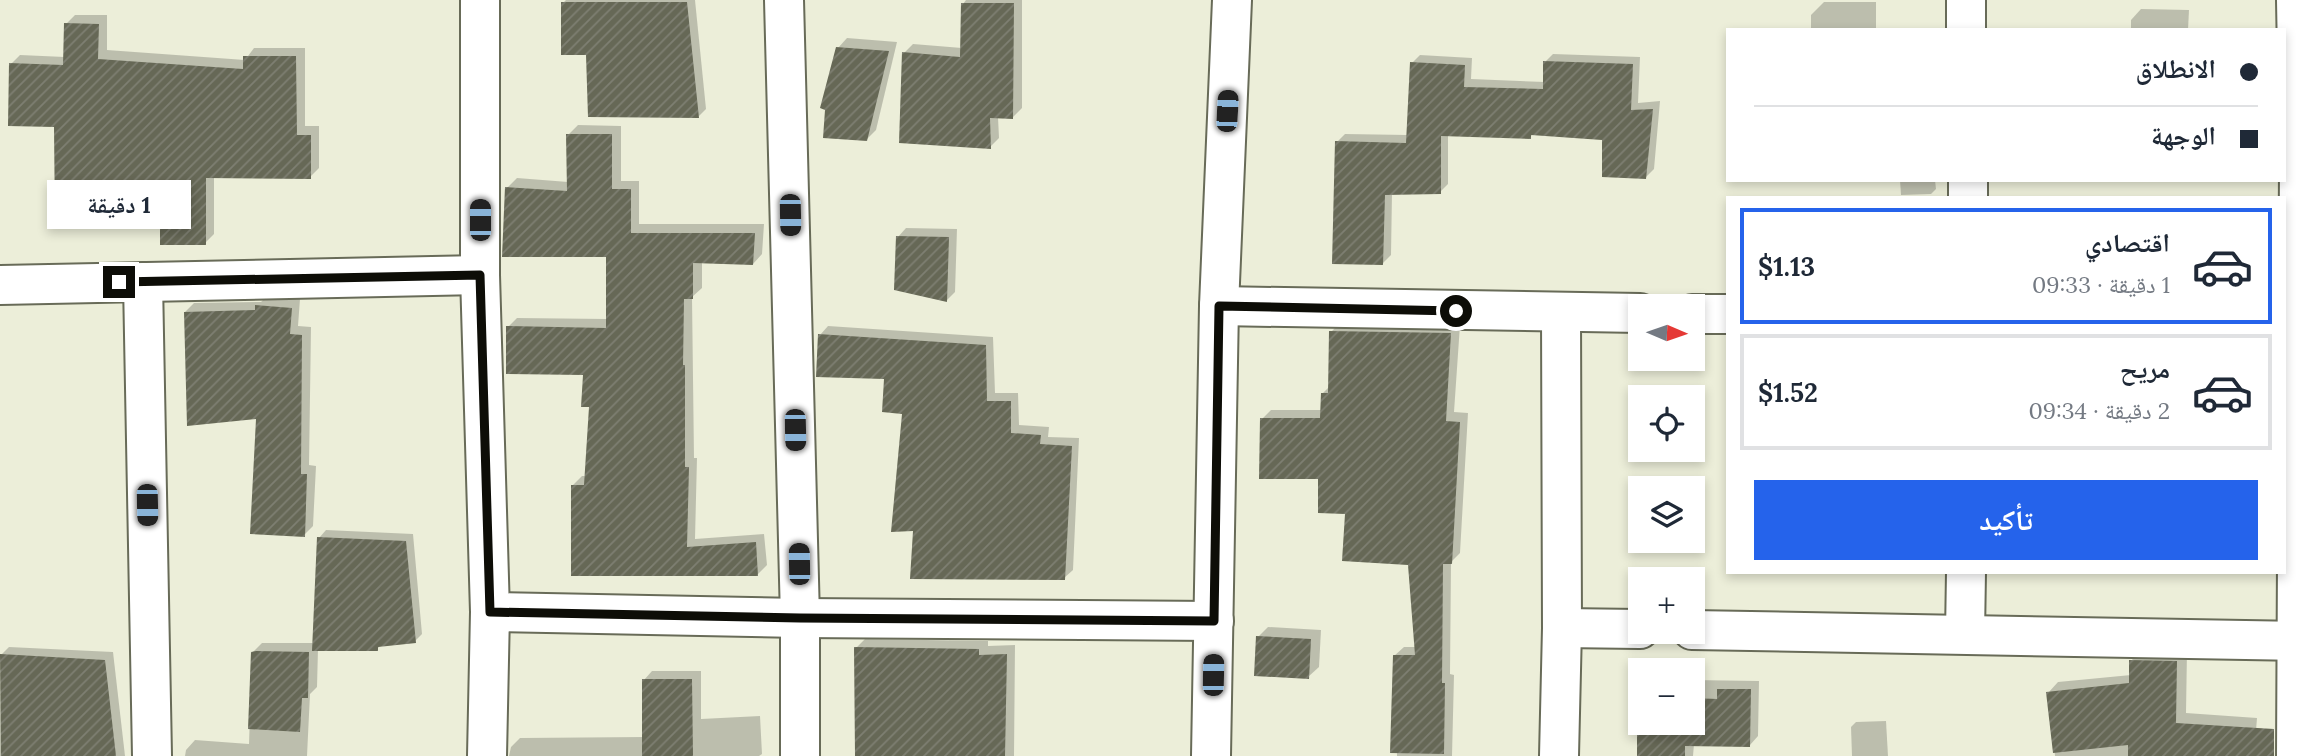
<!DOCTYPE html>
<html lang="ar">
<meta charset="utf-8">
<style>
:root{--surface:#fff;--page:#f6f6f7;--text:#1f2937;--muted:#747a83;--line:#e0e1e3;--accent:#2563eb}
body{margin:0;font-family:Lora,"Noto Naskh Arabic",serif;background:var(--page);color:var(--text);direction:rtl;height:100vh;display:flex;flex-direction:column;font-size:26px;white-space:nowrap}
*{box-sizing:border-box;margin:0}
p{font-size:23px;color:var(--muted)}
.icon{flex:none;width:38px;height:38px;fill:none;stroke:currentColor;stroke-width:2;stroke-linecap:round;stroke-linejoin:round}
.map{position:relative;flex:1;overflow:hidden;direction:ltr}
.drawer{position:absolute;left:1726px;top:196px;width:560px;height:378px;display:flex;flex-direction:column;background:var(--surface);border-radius:0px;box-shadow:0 4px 10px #0003;direction:rtl}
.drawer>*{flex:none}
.top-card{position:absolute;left:1726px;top:28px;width:560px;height:154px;border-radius:0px;box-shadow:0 4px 10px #0003;direction:rtl;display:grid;align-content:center;height:154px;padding:0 28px;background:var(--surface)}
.needle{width:46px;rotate:92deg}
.buttons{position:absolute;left:1628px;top:294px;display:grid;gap:14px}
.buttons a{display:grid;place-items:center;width:77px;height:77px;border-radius:0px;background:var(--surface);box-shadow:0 4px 10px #0003;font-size:35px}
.end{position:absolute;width:32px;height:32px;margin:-16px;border:9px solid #0d0d07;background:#fff;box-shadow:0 0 0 4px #fff}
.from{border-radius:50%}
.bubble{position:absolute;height:49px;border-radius:0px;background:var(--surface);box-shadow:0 4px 10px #0003;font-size:23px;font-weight:700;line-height:49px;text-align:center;direction:rtl}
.car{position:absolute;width:21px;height:42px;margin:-21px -10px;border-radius:9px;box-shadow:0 0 5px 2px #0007;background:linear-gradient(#222 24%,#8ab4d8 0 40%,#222 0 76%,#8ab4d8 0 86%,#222 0)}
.top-card b{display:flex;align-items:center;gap:24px;height:66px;font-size:26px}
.top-card b+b{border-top:2px solid var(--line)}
.top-card i{width:18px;height:18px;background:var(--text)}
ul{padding:12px 0 0;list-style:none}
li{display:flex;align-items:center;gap:21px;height:116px;margin:0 14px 10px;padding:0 14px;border:4px solid var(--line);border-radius:0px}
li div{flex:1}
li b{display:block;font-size:26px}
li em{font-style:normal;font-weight:700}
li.selected{border-color:var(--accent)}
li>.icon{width:63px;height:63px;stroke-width:1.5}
.cta{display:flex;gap:14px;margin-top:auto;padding:14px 28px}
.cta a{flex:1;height:80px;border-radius:0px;background:var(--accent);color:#fff;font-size:28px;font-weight:700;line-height:80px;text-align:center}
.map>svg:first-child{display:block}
</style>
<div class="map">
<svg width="2314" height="756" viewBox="0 0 2314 756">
<defs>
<pattern id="building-hatch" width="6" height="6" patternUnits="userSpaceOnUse" patternTransform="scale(1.75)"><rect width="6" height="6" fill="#666856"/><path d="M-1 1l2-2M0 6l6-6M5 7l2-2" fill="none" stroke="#7e7f72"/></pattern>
</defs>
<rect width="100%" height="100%" fill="#eceed9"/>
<g fill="#0003">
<polygon points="566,0 695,0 706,109 699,116 588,54 563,3"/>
<polygon points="966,0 1022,0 1022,108 1013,117 998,117 999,138 990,147 904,53 913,44 962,48 963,4"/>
<polygon points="1824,2 1876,2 1876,30 1811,30 1811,15"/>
<polygon points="2141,9 2189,10 2188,30 2131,30 2131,20"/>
<polygon points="75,15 107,15 107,50 245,60 254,48 305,48 305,126 319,126 319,168 310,177 214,177 214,234 205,243 162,184 104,183 104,214 95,223 55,125 11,64 20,55 65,57 66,24"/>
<polygon points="847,38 897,42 876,130 867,139 838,48"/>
<polygon points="1553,54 1640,57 1638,103 1660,101 1654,169 1646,177 1604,139 1534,133 1530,137 1448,134 1448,184 1440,192 1392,193 1391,255 1383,263 1337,142 1345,134 1408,135 1412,63 1420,55 1472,58 1471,79 1545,82 1545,62"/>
<polygon points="578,125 621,126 621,181 639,181 639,224 764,224 762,254 753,264 702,262 702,288 692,297 694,458 697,458 695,539 764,534 767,565 758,574 572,575 573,485 582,476 586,476 590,406 585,373 508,327 517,318 608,319 608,255 507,188 517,178 568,182 568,135"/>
<polygon points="1900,180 1935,180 1936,189 1931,194 1901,195"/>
<polygon points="906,228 957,229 955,292 947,300 898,237"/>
<polygon points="266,297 300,299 298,326 311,327 309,465 316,466 313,526 304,535 258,417 185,312 194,303 261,302"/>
<polygon points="1340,323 1460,325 1454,412 1468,413 1460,553 1451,562 1450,674 1454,675 1452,756 1397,756 1394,656 1404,647 1416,647 1410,563 1347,512 1320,477 1262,419 1271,410 1322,410 1322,394 1330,386 1331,332"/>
<polygon points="828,326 993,337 995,393 1018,393 1019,425 1049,427 1048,437 1079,438 1073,570 1064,578 915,529 904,412 886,377 820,335"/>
<polygon points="326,530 413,534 422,634 415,641 382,644 377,649 318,649 317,687 310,694 307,756 185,756 186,750 195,740 249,744 252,653 262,643 314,643 319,538"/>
<polygon points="1268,627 1321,630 1319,667 1308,677 1258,637"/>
<polygon points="865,639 988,641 988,646 1015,645 1014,756 857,756 856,648"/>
<polygon points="9,647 113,652 125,756 0,756 1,655"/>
<polygon points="2141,650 2187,651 2186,713 2257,718 2254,756 2055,756 2048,693 2058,682 2131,675 2131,661"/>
<polygon points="652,671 701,671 701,719 760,716 762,754 759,756 509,756 511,747 520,738 644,737 644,680"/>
<polygon points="1692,680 1759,681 1758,736 1750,745 1694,744 1693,756 1638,756 1639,688 1640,723 1692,723"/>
<polygon points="1886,721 1888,756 1852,756 1851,727 1856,722"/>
</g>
<g fill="url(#building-hatch)">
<polygon points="561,2 687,2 699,118 588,117 586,55 561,55"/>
<polygon points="961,3 1014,3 1013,119 990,118 991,149 899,143 902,52 960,57"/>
<polygon points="64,23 99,24 98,59 243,69 243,56 296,56 297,135 311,135 311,179 206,178 206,245 160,245 160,186 95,185 96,225 55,225 54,127 8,126 9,63 63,65"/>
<polygon points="836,47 889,51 867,141 823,138 825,110 820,108"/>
<polygon points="1543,61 1633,64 1631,110 1653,109 1646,179 1602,177 1602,140 1531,135 1531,139 1441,136 1441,194 1385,195 1383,265 1332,264 1335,141 1406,143 1410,62 1465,65 1464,87 1543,89"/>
<polygon points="566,134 612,134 612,189 631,189 631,233 755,233 753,265 693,263 693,299 684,299 683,365 685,365 685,467 689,467 687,547 756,542 758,576 571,576 571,485 584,485 589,407 581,407 583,375 506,374 506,326 606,328 606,257 502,257 505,187 567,191"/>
<polygon points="896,236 949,237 947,302 894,290"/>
<polygon points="255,305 292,308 290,334 302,335 301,474 307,474 305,537 250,534 256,419 187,426 184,312 255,310"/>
<polygon points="1329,331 1451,333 1446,421 1460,422 1452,564 1443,564 1442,683 1445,683 1444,754 1390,753 1393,655 1415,655 1408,565 1342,561 1345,514 1318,513 1318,479 1259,479 1260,418 1320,418 1321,393 1328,393"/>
<polygon points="818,334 986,345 987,401 1011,401 1011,433 1041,435 1040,444 1072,446 1065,580 910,579 913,531 891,532 902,414 882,412 884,379 816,377"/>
<polygon points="317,537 406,541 416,643 378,647 378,651 312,651"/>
<polygon points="1256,636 1311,639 1309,679 1254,676"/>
<polygon points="854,647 979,649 979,655 1007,654 1005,756 855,756"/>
<polygon points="256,651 309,652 308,698 302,698 300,732 248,729 251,652"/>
<polygon points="0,654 105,660 116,756 1,756"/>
<polygon points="2129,660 2177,661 2176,723 2274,729 2274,756 2128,756 2128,745 2053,753 2046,692 2129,683"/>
<polygon points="642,679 692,679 693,756 642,756"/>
<polygon points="1717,689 1751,689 1750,747 1685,746 1685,756 1637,756 1637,698 1640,698 1640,723 1692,723 1692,698 1717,699"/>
</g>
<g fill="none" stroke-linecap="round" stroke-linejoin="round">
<defs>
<g id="street">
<polyline points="480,0 480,275 490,612 487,756"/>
<polyline points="784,0 800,618 800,756"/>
<polyline points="1966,0 1966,30"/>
<polyline points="2296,0 2299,167 2296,756"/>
<polyline points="1968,180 1968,198"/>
<polyline points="143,282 152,756"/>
<polyline points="0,285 480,275"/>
<polyline points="1219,306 1640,313"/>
<polyline points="1692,314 1727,314"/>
<polyline points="490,612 800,618 1214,621"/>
<polyline points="1562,628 1640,629"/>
<polyline points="1692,630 2296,641"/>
<polyline points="1965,634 1966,572"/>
<polyline points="1211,756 1219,306 1232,0"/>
<polyline points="1559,756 1562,628 1561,313"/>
</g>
</defs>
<use href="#street" stroke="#686b58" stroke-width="42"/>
<use href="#street" stroke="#fff" stroke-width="38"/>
</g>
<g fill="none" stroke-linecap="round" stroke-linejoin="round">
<polyline stroke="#0d0d07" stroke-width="9" points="119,282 480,275 490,612 800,618 1214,621 1219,306 1456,311"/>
</g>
</svg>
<div class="buttons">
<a><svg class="needle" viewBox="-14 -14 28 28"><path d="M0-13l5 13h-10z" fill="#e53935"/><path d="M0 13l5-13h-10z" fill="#747a83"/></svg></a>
<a><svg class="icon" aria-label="locate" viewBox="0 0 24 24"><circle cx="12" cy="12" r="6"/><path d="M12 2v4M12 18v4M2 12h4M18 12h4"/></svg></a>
<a><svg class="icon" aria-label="layers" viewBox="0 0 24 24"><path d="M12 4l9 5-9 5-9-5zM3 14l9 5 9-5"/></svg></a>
<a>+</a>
<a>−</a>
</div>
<i class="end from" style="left:1456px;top:311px"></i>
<i class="end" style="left:119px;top:282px"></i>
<div class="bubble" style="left:47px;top:180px;width:144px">1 دقيقة</div>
<i class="car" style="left:1227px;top:111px;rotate:3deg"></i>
<i class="car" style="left:790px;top:215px;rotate:179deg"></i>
<i class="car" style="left:480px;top:220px;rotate:0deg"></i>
<i class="car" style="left:795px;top:430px;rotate:179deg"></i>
<i class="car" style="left:147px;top:505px;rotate:179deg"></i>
<i class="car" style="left:799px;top:564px;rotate:359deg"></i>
<i class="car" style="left:1213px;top:675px;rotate:1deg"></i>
<div class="top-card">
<b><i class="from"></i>الانطلاق</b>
<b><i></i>الوجهة</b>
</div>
<section class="drawer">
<ul>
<li class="selected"><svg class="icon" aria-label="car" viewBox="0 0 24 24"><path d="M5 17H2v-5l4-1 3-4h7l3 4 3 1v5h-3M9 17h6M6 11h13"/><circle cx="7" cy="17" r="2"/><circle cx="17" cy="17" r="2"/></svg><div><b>اقتصادي</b><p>1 دقيقة · 09:33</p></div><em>$1.13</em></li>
<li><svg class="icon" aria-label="car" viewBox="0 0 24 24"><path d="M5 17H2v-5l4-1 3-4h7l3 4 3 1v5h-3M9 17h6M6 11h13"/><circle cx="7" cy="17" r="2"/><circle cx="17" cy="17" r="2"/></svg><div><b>مريح</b><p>2 دقيقة · 09:34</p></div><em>$1.52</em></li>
</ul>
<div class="cta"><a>تأكيد</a></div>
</section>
</div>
